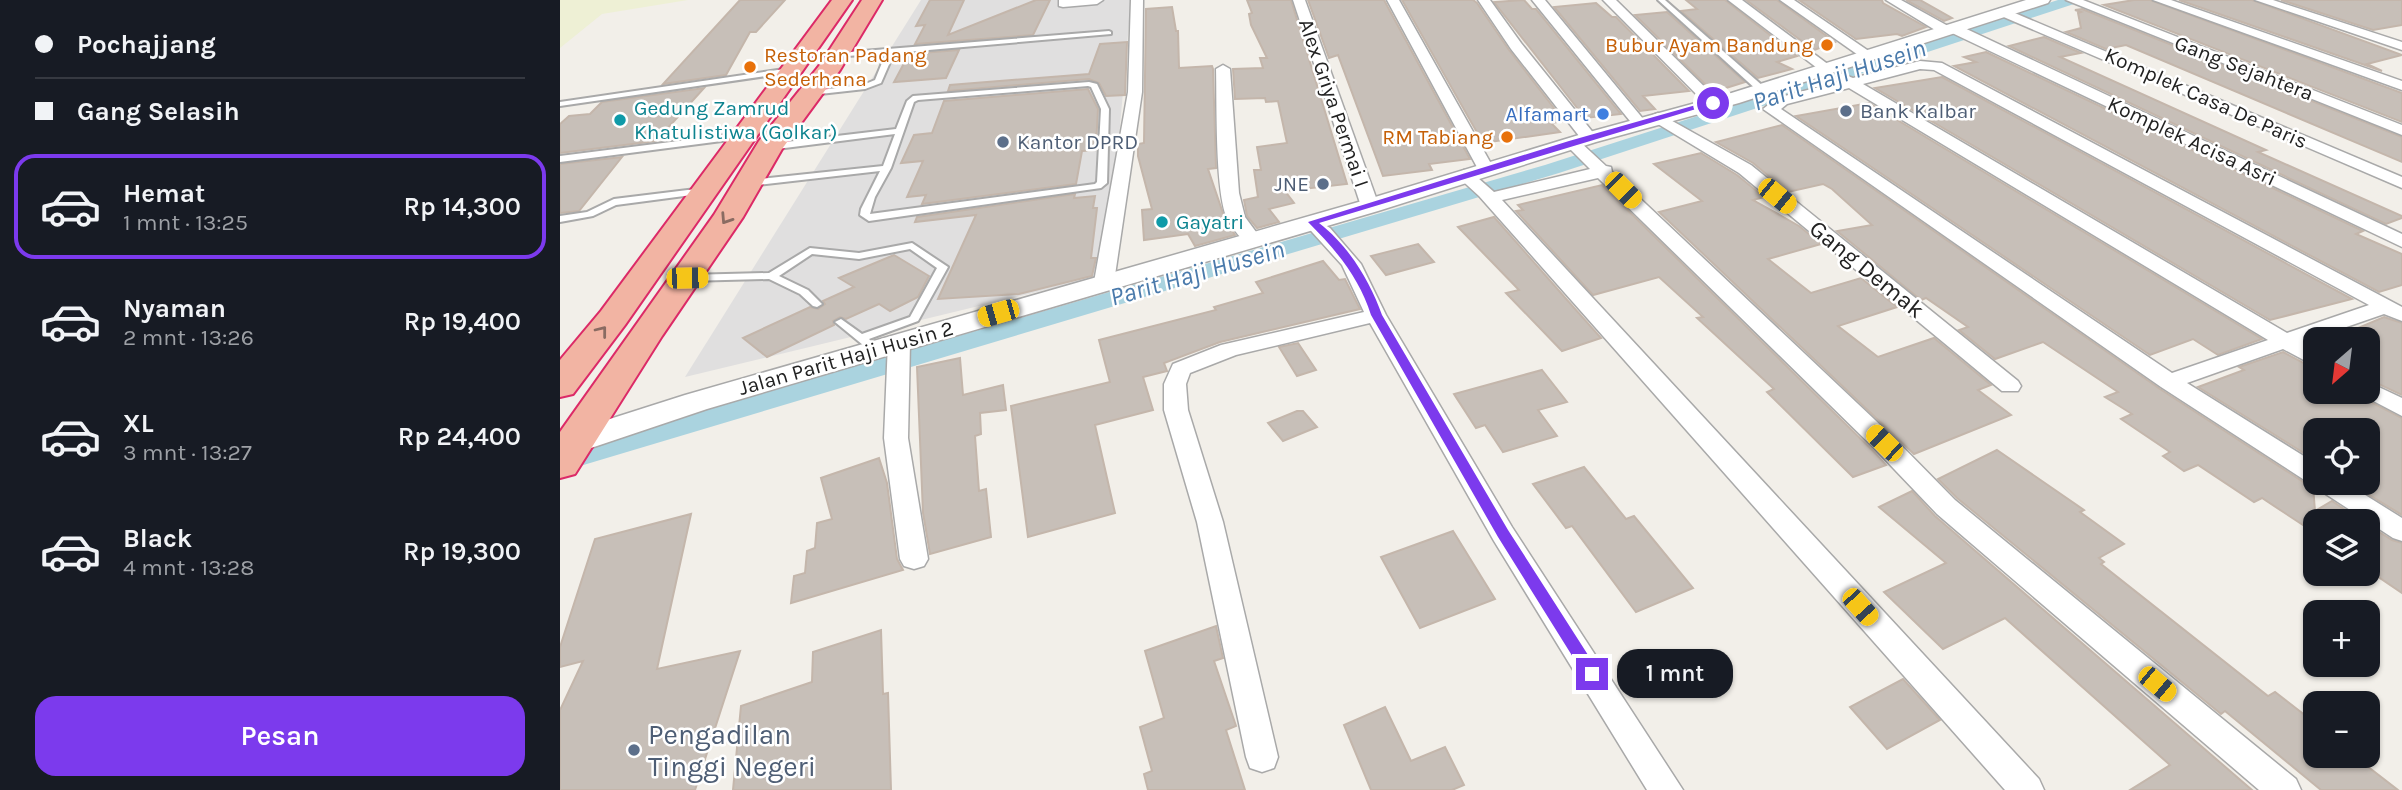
<!DOCTYPE html>
<html lang="id">
<meta charset="utf-8">
<style>
:root{--surface:#171b24;--page:#242831;--text:#f1f3f6;--muted:#9ea1a6;--line:#363941;--accent:#7c3aed}
body{margin:0;font-family:Karla,sans-serif;background:var(--page);color:var(--text);height:100vh;display:flex;flex-direction:column;font-size:26px;white-space:nowrap}
*{box-sizing:border-box;margin:0}
p{font-size:23px;color:var(--muted)}
.icon{flex:none;width:38px;height:38px;fill:none;stroke:currentColor;stroke-width:2;stroke-linecap:round;stroke-linejoin:round}
.map{position:relative;flex:1;overflow:hidden}
.panel{display:flex;flex-direction:column;background:var(--surface);width:560px}
.panel>*{flex:none}
.hud{display:grid;align-content:center;height:154px;padding:0 35px;background:var(--surface)}
.needle{width:46px;rotate:208deg}
.tools{position:absolute;left:1743px;top:327px;display:grid;gap:14px}
.tools a{display:grid;place-items:center;width:77px;height:77px;border-radius:14px;background:var(--surface);box-shadow:0 2px 5px #0004;font-size:35px}
.end{position:absolute;width:32px;height:32px;margin:-16px;border:9px solid #7c3aed;background:#fff;box-shadow:0 0 0 4px #fff}
.from{border-radius:50%}
.bubble{position:absolute;height:49px;border-radius:21px;background:var(--surface);box-shadow:0 2px 5px #0004;font-size:23px;font-weight:600;line-height:49px;text-align:center}
.car{position:absolute;width:21px;height:42px;margin:-21px -10px;border-radius:9px;box-shadow:0 0 5px 2px #0007;background:linear-gradient(#f5c518 24%,#345 0 40%,#f5c518 0 76%,#345 0 86%,#f5c518 0)}
.hud b{display:flex;align-items:center;gap:24px;height:66px;font-size:26px}
.hud b+b{border-top:2px solid var(--line)}
.hud i{width:18px;height:18px;background:var(--text)}
ul{padding:0;list-style:none}
li{display:flex;align-items:center;gap:21px;height:105px;margin:0 14px 10px;padding:0 21px;border:4px solid transparent;border-radius:21px}
li div{flex:1}
li b{display:block;font-size:26px}
li em{font-style:normal;font-weight:600}
li.on{border-color:var(--accent)}
li>.icon{width:63px;height:63px;stroke-width:1.5}
.primary-button{display:flex;gap:14px;margin-top:auto;padding:14px 35px}
.primary-button a{flex:1;height:80px;border-radius:21px;background:var(--accent);color:#fff;font-size:28px;font-weight:600;line-height:80px;text-align:center}
main{display:flex;flex:1;min-height:0}
.map>svg:first-child{display:block}
</style>
<main>
<section class="panel">
<div class="hud">
<b><i class="from"></i>Pochajjang</b>
<b><i></i>Gang Selasih</b>
</div>
<ul>
<li class="on"><svg class="icon" aria-label="car" viewBox="0 0 24 24"><path d="M5 17H2v-5l4-1 3-4h7l3 4 3 1v5h-3M9 17h6M6 11h13"/><circle cx="7" cy="17" r="2"/><circle cx="17" cy="17" r="2"/></svg><div><b>Hemat</b><p>1 mnt · 13:25</p></div><em>Rp 14,300</em></li>
<li><svg class="icon" aria-label="car" viewBox="0 0 24 24"><path d="M5 17H2v-5l4-1 3-4h7l3 4 3 1v5h-3M9 17h6M6 11h13"/><circle cx="7" cy="17" r="2"/><circle cx="17" cy="17" r="2"/></svg><div><b>Nyaman</b><p>2 mnt · 13:26</p></div><em>Rp 19,400</em></li>
<li><svg class="icon" aria-label="car" viewBox="0 0 24 24"><path d="M5 17H2v-5l4-1 3-4h7l3 4 3 1v5h-3M9 17h6M6 11h13"/><circle cx="7" cy="17" r="2"/><circle cx="17" cy="17" r="2"/></svg><div><b>XL</b><p>3 mnt · 13:27</p></div><em>Rp 24,400</em></li>
<li><svg class="icon" aria-label="car" viewBox="0 0 24 24"><path d="M5 17H2v-5l4-1 3-4h7l3 4 3 1v5h-3M9 17h6M6 11h13"/><circle cx="7" cy="17" r="2"/><circle cx="17" cy="17" r="2"/></svg><div><b>Black</b><p>4 mnt · 13:28</p></div><em>Rp 19,300</em></li>
</ul>
<div class="primary-button"><a>Pesan</a></div>
</section>
<div class="map">
<svg width="1842" height="790" viewBox="0 0 1842 790">
<rect width="100%" height="100%" fill="#f2efe9"/>
<polygon fill="#e0dfdf" points="361,0 571,0 547,275 125,377"/>
<polygon fill="#eef0d5" points="0,0 128,0 42,14 0,48"/>
<g fill="none" stroke-linecap="round" stroke-linejoin="round">
<polygon fill="#aad3df" fill-rule="evenodd" points="1498,0 1519,0 1517,3 999,173 0,472 0,452 985,165"/>
</g>
<g fill="#c7bfb8" stroke="#c4b6ab" stroke-width="2">
<polygon points="180,0 225,0 196,32 190,32 166,75 103,84"/>
<polygon points="370,0 404,0 388,35 476,0 490,0 473,35 355,44 365,25 356,26"/>
<polygon points="687,0 731,0 787,184 725,191 734,203 709,209 719,222 697,228 687,216 684,200 698,197 694,170 701,170 697,147 727,143 718,101 706,102 705,98 675,99 673,69 703,68 700,58 707,58 691,25 689,14 692,13"/>
<polygon points="748,0 824,0 910,159 869,164 872,170 823,176 778,55 769,58"/>
<polygon points="842,0 913,0 917,3 949,50 1004,121 991,123 1000,132 923,143"/>
<polygon points="964,0 972,9 976,9 1061,114 1025,118 934,2"/>
<polygon points="1126,0 1165,0 1237,56 1217,62 1232,69 1198,78 1121,11 1137,9"/>
<polygon points="1186,0 1217,0 1275,42 1254,50"/>
<polygon points="1239,0 1322,0 1323,3 1366,27 1342,36 1337,34 1296,39"/>
<polygon points="1346,0 1360,0 1392,18 1384,21"/>
<polygon points="1574,0 1590,0 1842,93 1842,122 1544,5"/>
<polygon points="1619,0 1692,0 1842,55 1807,64 1822,71"/>
<polygon points="1721,0 1842,0 1842,25 1813,30"/>
<polygon points="1036,3 1052,17 1056,17 1129,91 1083,96 1095,109 1080,111 994,7"/>
<polygon points="612,7 616,31 618,31 619,68 652,66 653,69 656,168 648,169 665,219 675,235 635,246 628,234 584,240 582,210 592,209 578,156 578,144 584,143 586,9"/>
<polygon points="1522,9 1842,137 1842,162 1566,45 1546,49 1506,32 1521,28 1518,13 1521,12 1515,10"/>
<polygon points="1107,12 1185,82 1153,92 1075,15"/>
<polygon points="1484,37 1521,53 1500,57 1706,150 1698,152 1842,216 1842,218 1826,224 1449,46"/>
<polygon points="567,42 565,95 546,96 539,83 529,79 388,91 390,85 529,74 540,44"/>
<polygon points="399,50 386,78 334,82 349,54"/>
<polygon points="1426,52 1803,231 1796,234 1842,254 1842,285 1819,292 1394,66 1416,62 1404,57"/>
<polygon points="1382,77 1792,299 1710,320 1315,88"/>
<polygon points="144,88 96,141 0,153 0,124 9,116 30,114 42,102"/>
<polygon points="528,89 538,109 536,145 536,150 522,151 516,184 362,204 366,195 347,197 363,161 341,163 354,135 372,133 384,101"/>
<polygon points="1309,103 1702,339 1658,355 1633,339 1590,355 1236,116"/>
<polygon points="1222,125 1600,389 1745,483 1753,486 1755,511 1772,501 1803,522 1755,522 1755,533 1702,498 1694,502 1638,465 1624,471 1603,456 1610,452 1561,419 1572,414 1545,397 1558,392 1483,342 1435,359 1399,330 1408,327 1366,298 1361,300 1277,231 1312,225 1272,189 1263,184 1228,192 1193,163 1156,142"/>
<polygon points="1141,153 1177,175 1204,197 1193,200 1239,226 1261,244 1208,259 1251,293 1301,278 1337,307 1278,326 1318,357 1374,338 1431,385 1418,390 1451,415 1354,454 1099,212 1142,201 1094,164"/>
<polygon points="62,157 19,211 0,213 0,164"/>
<polygon points="1042,185 1313,451 1326,465 1293,477 1207,392 1214,389 1137,318 1143,317 1099,277 1033,295 956,211 963,210 958,205"/>
<polygon points="515,194 514,198 535,196 533,208 537,208 531,258 536,258 532,276 459,294 378,299 416,215 355,222 357,217"/>
<polygon points="934,217 1008,301 1041,338 1002,351 946,293 959,290 898,227"/>
<polygon points="858,244 874,262 826,275 811,256"/>
<polygon points="334,255 369,276 358,297 330,311 319,304 286,319 280,317 273,321 274,325 207,357 183,338 250,307 258,309 265,304 263,301 294,287 279,278"/>
<polygon points="763,261 779,280 785,279 800,309 660,342 604,363 607,371 583,377 593,410 535,425 555,513 468,537 451,406 550,382 539,340 656,310 654,307 703,293 696,282"/>
<polygon points="1824,317 1842,323 1842,395 1808,379 1808,340 1770,340"/>
<polygon points="738,343 756,370 737,376 719,347"/>
<polygon points="1723,352 1755,369 1755,392 1796,392 1799,396 1842,418 1842,515 1798,488 1808,483 1808,430 1755,430 1755,460 1638,387 1684,370 1679,367"/>
<polygon points="400,358 403,395 443,385 446,410 420,413 421,434 415,436 419,491 426,489 431,537 370,554 363,513 357,367"/>
<polygon points="982,370 1007,402 978,410 997,436 943,452 925,425 916,428 894,394"/>
<polygon points="737,411 743,411 757,427 723,441 708,423"/>
<polygon points="1437,450 1524,510 1520,512 1564,544 1539,558 1544,562 1541,564 1708,696 1715,692 1755,723 1755,756 1794,756 1838,790 1761,790 1665,711 1661,714 1397,498 1378,479"/>
<polygon points="319,458 327,483 337,559 343,570 231,603 234,576 245,573 247,551 255,548 257,523 272,519 261,478"/>
<polygon points="1024,467 1066,519 1074,516 1133,588 1076,612 1012,526 1006,528 973,484"/>
<polygon points="1352,491 1375,516 1692,790 1570,790 1610,765 1445,618 1383,649 1324,592 1386,563 1319,507"/>
<polygon points="131,514 97,669 180,651 135,790 0,790 0,710 23,661 0,667 0,647 35,539"/>
<polygon points="1808,525 1832,540 1842,543 1842,593 1808,570"/>
<polygon points="893,531 935,599 860,628 821,557"/>
<polygon points="656,626 663,658 654,661 676,726 666,730 685,790 588,790 584,774 592,771 580,727 604,718 585,651"/>
<polygon points="321,630 323,694 328,693 331,790 173,790 181,706 252,682 253,652"/>
<polygon points="1343,679 1380,720 1327,749 1290,707"/>
<polygon points="825,707 851,761 885,747 904,785 892,790 811,790 784,725"/>
</g>
<g fill="none" stroke-linecap="round" stroke-linejoin="round">
<defs>
<g id="service">
<polygon points="1098,0 1105,0 1204,87 1204,91 1198,91"/>
<polygon points="549,31 551,32 551,34 334,53 321,83 305,89 251,95 247,93 251,91 303,85 315,80 326,53 275,57 275,53 278,53"/>
<polygon points="231,68 235,70 234,72 0,106 0,102"/>
<path d="M 529,82 L 537,84 L 549,109 L 547,183 L 541,188 L 309,221 L 300,215 L 301,209 L 320,171 L 189,186 L 184,183 L 189,180 L 323,166 L 335,134 L 209,150 L 205,147 L 209,144 L 336,129 L 347,101 L 353,96 ZM 528,86 L 531,87 L 541,109 L 537,182 L 535,184 L 310,214 L 315,197 L 331,168 L 354,102 L 358,100 Z"/>
<polygon points="182,133 186,136 185,138 0,162 0,156"/>
<polygon points="144,188 147,189 147,193 56,205 33,216 0,222 0,216 27,212 54,199"/>
<polygon points="352,243 388,267 358,321 309,339 313,343 307,346 303,345 275,322 281,319 302,334 350,317 377,268 350,249 299,259 252,254 219,276 248,290 262,304 257,307 253,306 240,294 209,279 127,281 122,278 127,275 209,273 250,248 299,253"/>
</g>
<g id="minor">
<polygon points="499,0 543,0 537,4 503,7 499,6"/>
<polygon points="571,0 583,0 582,92 554,282 544,288 534,282 568,92"/>
<polygon points="733,0 745,0 819,206 816,210 804,210 801,206"/>
<polygon points="827,0 839,0 934,169 932,173 920,173 918,169"/>
<polygon points="918,0 930,0 961,43 1035,135 1037,138 1035,141 1023,141 951,49"/>
<polygon points="972,0 985,0 1084,120 1087,123 1084,126 1074,126"/>
<polygon points="1043,0 1056,0 1158,100 1160,103 1158,106 1148,106"/>
<polygon points="1168,0 1182,0 1273,68 1271,71 1261,71"/>
<polygon points="1220,0 1234,0 1313,54 1306,58 1301,57"/>
<polygon points="1326,0 1341,0 1388,26 1398,25 1842,234 1842,247 1390,32 1380,33"/>
<polygon points="1506,0 1523,0 1842,125 1842,135"/>
<polygon points="1593,0 1611,0 1842,81 1842,90"/>
<polygon points="1695,0 1713,0 1842,42 1842,50"/>
<polygon points="1443,8 1842,177 1842,188 1439,15 1439,9"/>
<path d="M 1360,61 L 1382,63 L 1842,307 L 1842,321 L 1824,314 L 1743,342 L 1755,350 L 1755,366 L 1723,349 L 1627,383 L 1755,463 L 1755,483 L 1786,483 L 1842,518 L 1842,541 L 1833,538 L 1758,489 L 1755,484 L 1746,481 L 1601,387 L 1203,109 L 1217,98 L 1278,82 L 1275,78 L 1277,75 L 1282,74 L 1293,78 ZM 1360,69 L 1374,70 L 1809,305 L 1727,333 L 1303,84 ZM 1289,88 L 1708,340 L 1612,373 L 1221,109 L 1227,104 Z"/>
<path d="M 663,65 L 670,69 L 679,193 L 685,217 L 702,240 L 693,246 C 683,243 672,228 667,218 C 655,191 657,103 656,69 Z"/>
<polygon points="1098,113 1191,165 1458,381 1461,386 1458,391 1442,391 1179,173 1093,121 1090,118 1093,115"/>
<polygon points="1012,138 1018,140 1046,166 1051,167 1052,172 1333,437 1395,500 1736,779 1741,790 1699,790 1377,514 1315,449 1038,178 942,200 1479,779 1484,790 1445,790 919,196 896,175 904,170 910,171 934,192 1030,169 1004,143"/>
<polygon points="752,217 770,228 801,264 826,315 952,527 1123,790 1087,790 934,541 810,323 676,355 630,373 626,384 628,410 663,522 718,757 714,768 702,772 690,768 686,757 637,522 604,410 604,384 613,364 661,345 804,312 782,265 743,222"/>
<polygon points="339,336 347,337 350,342 348,438 368,559 364,566 354,569 344,566 340,559 324,438 328,342 331,337"/>
<polygon points="1808,382 1842,398 1842,416 1800,394 1799,392 1808,392"/>
</g>
<polygon id="tertiary" points="1466,0 1490,0 1488,3 1179,103 1036,142 818,211 147,409 28,449 17,452 6,449 1,441 6,433 125,395 802,201 1022,134 1165,95"/>
<g id="trunk">
<polygon points="272,0 292,0 65,325 13,394 0,397 0,360 41,311"/>
<polygon points="302,0 322,0 280,70 222,149 183,217 102,336 15,474 0,478 0,432 154,215 199,141 259,66"/>
</g>
</defs>
<use href="#service" stroke="#a9a9a9" stroke-width="4"/>
<use href="#minor" stroke="#a9a9a9" stroke-width="3"/>
<use href="#tertiary" stroke="#a9a9a9" stroke-width="3"/>
<use href="#trunk" stroke="#dc2a67" stroke-width="4"/>
<use href="#service" fill="#fff" fill-rule="evenodd"/>
<use href="#minor" fill="#fff" fill-rule="evenodd"/>
<use href="#tertiary" fill="#fff" fill-rule="evenodd"/>
<use href="#trunk" fill="#f2b4a3" fill-rule="evenodd"/>
</g>
<defs><path id="oneway-chevron" d="M-2-3.5L2.5 0L-2 3.5" fill="none" stroke-width="1.6" stroke-linecap="round" stroke-linejoin="round" transform="scale(1.75)"/></defs>
<g stroke="#8a6b62">
<use href="#oneway-chevron" transform="translate(166 219) rotate(123)"/>
<use href="#oneway-chevron" transform="translate(42 331) rotate(-52)"/>
</g>
<path fill="#7c3aed" d="M 1150,101 L 1156,103 L 759,223 C 788,245 810,281 822,315 L 948,530 L 1037,669 L 1039,674 L 1037,678 L 1026,678 L 938,537 L 811,315 C 799,277 776,250 748,222 L 1009,141 Z"/>
<g fill="#e8710a" stroke="#fff" stroke-width="2.5">
<circle cx="1267" cy="45" r="7"/>
<circle cx="190" cy="67" r="7"/>
<circle cx="947" cy="137" r="7"/>
</g>
<g fill="#5c6f8a" stroke="#fff" stroke-width="2.5">
<circle cx="1286" cy="111" r="7"/>
<circle cx="443" cy="142" r="7"/>
<circle cx="763" cy="184" r="7"/>
<circle cx="74" cy="750" r="7"/>
</g>
<circle fill="#3f7fe0" stroke="#fff" stroke-width="2.5" cx="1043" cy="114" r="7"/>
<g fill="#0f9aa8" stroke="#fff" stroke-width="2.5">
<circle cx="60" cy="120" r="7"/>
<circle cx="602" cy="222" r="7"/>
</g>
<g text-anchor="middle" dominant-baseline="central" stroke-width="5" stroke-linejoin="round" paint-order="stroke">
<g font-size="21" fill="#c56008" stroke="#fff" text-anchor="end">
<text x="1253" y="45">Bubur Ayam Bandung</text>
<text x="204" y="55" text-anchor="start">Restoran Padang<tspan x="204" dy="24">Sederhana</tspan></text>
<text x="933" y="137">RM Tabiang</text>
</g>
<g font-size="21" fill="#222" stroke="#fff">
<text transform="translate(1684 68) rotate(21)">Gang Sejahtera</text>
<text transform="translate(1646 98) rotate(24)">Komplek Casa De Paris</text>
<text transform="translate(774 103) rotate(71)">Alex Griya Permai I</text>
<text transform="translate(1632 141) rotate(25)">Komplek Acisa Asri</text>
<text transform="translate(286 358) rotate(-16)">Jalan Parit Haji Husin 2</text>
</g>
<g font-size="21" fill="#0d838f" stroke="#fff" text-anchor="start">
<text x="74" y="108">Gedung Zamrud<tspan x="74" dy="24">Khatulistiwa (Golkar)</tspan></text>
<text x="616" y="222">Gayatri</text>
</g>
<g font-size="21" fill="#4e5e75" stroke="#fff" text-anchor="start">
<text x="1300" y="111">Bank Kalbar</text>
<text x="457" y="142">Kantor DPRD</text>
<text x="749" y="184" text-anchor="end">JNE</text>
</g>
<g font-size="21" fill="#366cbe" stroke="#fff" text-anchor="end">
<text x="1029" y="114">Alfamart</text>
</g>
<g font-size="24" fill="#222" stroke="#fff">
<text transform="translate(1307 269) rotate(39)">Gang Demak</text>
</g>
<g font-size="26" font-style="italic" fill="#4a7aab" stroke="#fff">
<text transform="translate(1279 75) rotate(-18)">Parit Haji Husein</text>
<text transform="translate(637 273) rotate(-16)">Parit Haji Husein</text>
</g>
<g font-size="28" fill="#4e5e75" stroke="#fff" text-anchor="start">
<text x="88" y="734">Pengadilan<tspan x="88" dy="32">Tinggi Negeri</tspan></text>
</g>
</g>
</svg>
<div class="tools">
<a><svg class="needle" viewBox="-14 -14 28 28"><path d="M0-13l5 13h-10z" fill="#e53935"/><path d="M0 13l5-13h-10z" fill="#9ea1a6"/></svg></a>
<a><svg class="icon" aria-label="locate" viewBox="0 0 24 24"><circle cx="12" cy="12" r="6"/><path d="M12 2v4M12 18v4M2 12h4M18 12h4"/></svg></a>
<a><svg class="icon" aria-label="layers" viewBox="0 0 24 24"><path d="M12 4l9 5-9 5-9-5zM3 14l9 5 9-5"/></svg></a>
<a>+</a>
<a>−</a>
</div>
<i class="end from" style="left:1153px;top:103px"></i>
<i class="end" style="left:1032px;top:674px"></i>
<div class="bubble" style="left:1057px;top:649px;width:116px">1 mnt</div>
<i class="car" style="left:1063px;top:190px;rotate:135deg"></i>
<i class="car" style="left:1217px;top:196px;rotate:129deg"></i>
<i class="car" style="left:127px;top:278px;rotate:89deg"></i>
<i class="car" style="left:438px;top:313px;rotate:254deg"></i>
<i class="car" style="left:1324px;top:443px;rotate:314deg"></i>
<i class="car" style="left:1300px;top:607px;rotate:138deg"></i>
<i class="car" style="left:1597px;top:684px;rotate:130deg"></i>
</div>
</main>
